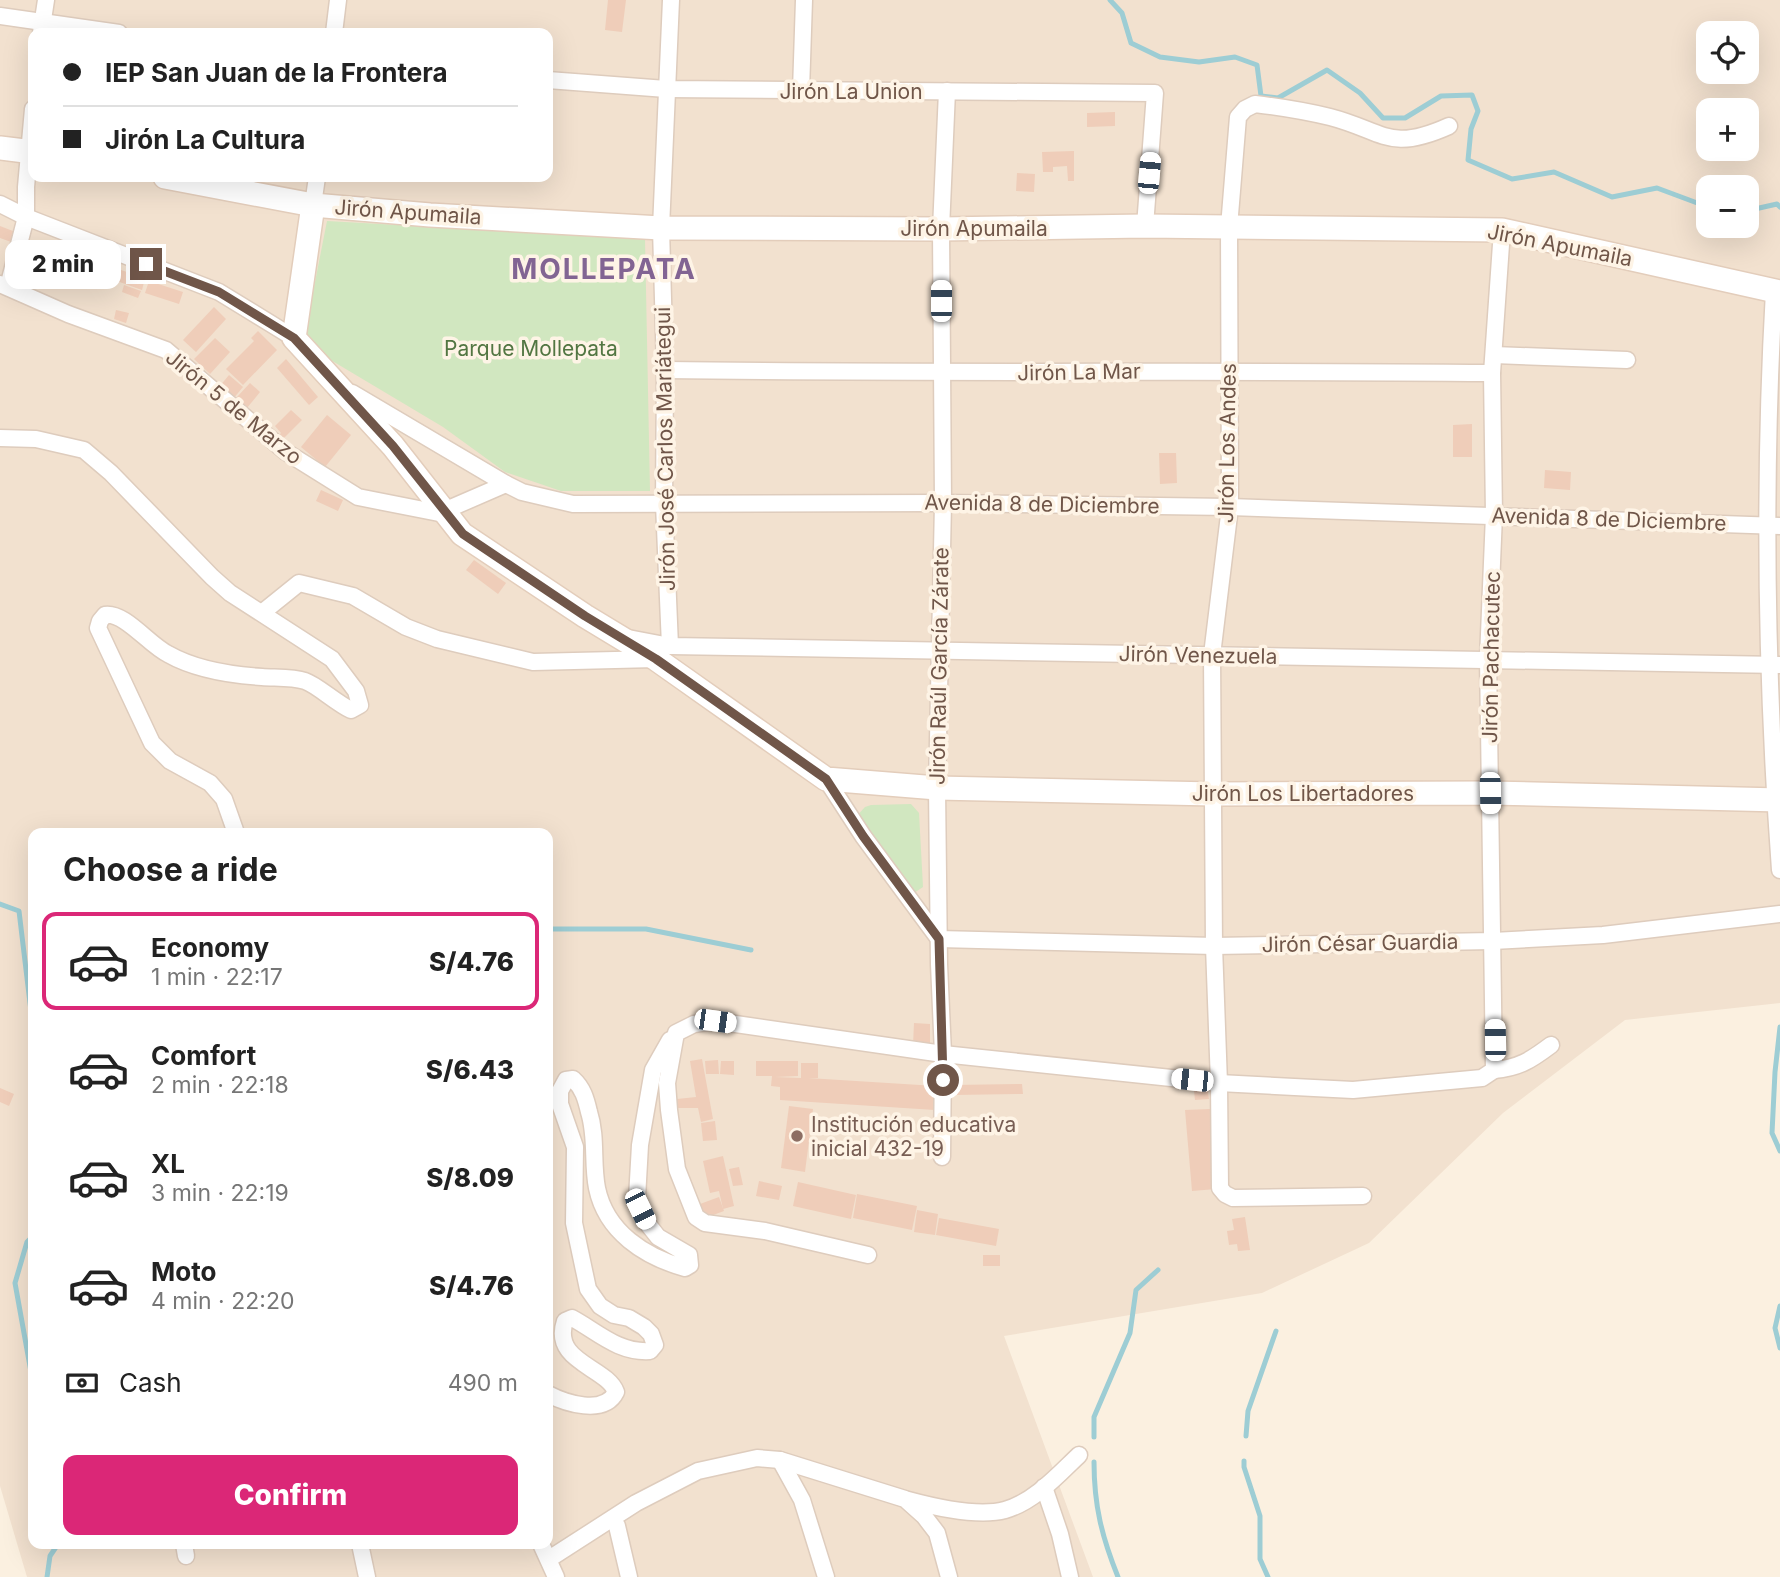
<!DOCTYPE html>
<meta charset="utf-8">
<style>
:root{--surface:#fff;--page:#f2f2f2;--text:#222;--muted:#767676;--line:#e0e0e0;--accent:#db2777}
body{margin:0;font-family:Inter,sans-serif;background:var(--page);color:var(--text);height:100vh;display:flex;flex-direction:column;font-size:26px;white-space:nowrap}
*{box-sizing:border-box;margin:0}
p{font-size:23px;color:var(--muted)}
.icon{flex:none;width:38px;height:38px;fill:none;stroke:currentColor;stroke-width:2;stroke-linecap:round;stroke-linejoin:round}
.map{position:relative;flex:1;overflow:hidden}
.side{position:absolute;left:28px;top:828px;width:525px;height:721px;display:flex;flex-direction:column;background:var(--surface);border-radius:14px;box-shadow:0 7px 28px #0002}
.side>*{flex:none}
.banner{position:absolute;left:28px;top:28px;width:525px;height:154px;border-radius:14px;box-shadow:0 7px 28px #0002;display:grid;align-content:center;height:154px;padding:0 35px;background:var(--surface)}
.fabs{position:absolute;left:1696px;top:21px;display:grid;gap:14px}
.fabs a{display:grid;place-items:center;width:63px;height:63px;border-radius:14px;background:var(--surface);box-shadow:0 7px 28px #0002;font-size:35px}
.end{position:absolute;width:32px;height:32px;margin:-16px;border:9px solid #705649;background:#fff;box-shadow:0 0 0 4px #fff}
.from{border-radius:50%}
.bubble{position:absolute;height:49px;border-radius:14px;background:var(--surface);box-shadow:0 7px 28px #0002;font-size:23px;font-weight:800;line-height:49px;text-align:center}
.car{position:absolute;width:21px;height:42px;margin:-21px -10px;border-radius:9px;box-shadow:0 0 5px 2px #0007;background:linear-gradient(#fff 24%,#345 0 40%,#fff 0 76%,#345 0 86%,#fff 0)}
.banner b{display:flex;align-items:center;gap:24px;height:66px;font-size:26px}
.banner b+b{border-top:2px solid var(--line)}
.banner i{width:18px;height:18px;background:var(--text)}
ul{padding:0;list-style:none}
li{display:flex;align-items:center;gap:21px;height:98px;margin:0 14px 10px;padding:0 21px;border:4px solid transparent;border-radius:14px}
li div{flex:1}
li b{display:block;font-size:26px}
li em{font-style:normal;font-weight:800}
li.current{border-color:var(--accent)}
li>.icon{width:63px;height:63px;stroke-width:1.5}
h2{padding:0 35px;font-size:32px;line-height:84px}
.pay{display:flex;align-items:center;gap:18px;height:77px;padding:0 35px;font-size:26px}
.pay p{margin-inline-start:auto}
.primary-button{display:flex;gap:14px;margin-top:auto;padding:14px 35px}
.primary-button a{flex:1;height:80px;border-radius:14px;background:var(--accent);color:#fff;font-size:28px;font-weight:800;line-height:80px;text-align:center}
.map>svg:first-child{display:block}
</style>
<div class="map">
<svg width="1780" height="1577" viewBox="0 0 1780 1577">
<rect width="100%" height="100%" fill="#fbf0e0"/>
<path fill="#f2e1cf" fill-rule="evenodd" d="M 0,0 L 1780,0 L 1780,1003 L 1625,1020 L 1503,1113 L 1369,1243 L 1262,1293 L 1004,1336 L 1093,1577 L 27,1577 L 0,1486 ZM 33,33 L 548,33 L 548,177 L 33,177 ZM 1708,33 L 1746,33 L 1746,72 L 1708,72 ZM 1708,110 L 1746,110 L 1746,149 L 1708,149 ZM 1708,187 L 1746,187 L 1746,226 L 1708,226 ZM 33,833 L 548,833 L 548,1544 L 33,1544 Z"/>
<g fill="#d1e7c0">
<polygon points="327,221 645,239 650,491 561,491 505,472 443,427 329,359 304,338"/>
<polygon points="911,804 919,813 923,887 914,893 855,818 865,807 871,805"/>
</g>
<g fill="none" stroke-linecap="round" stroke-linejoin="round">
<g stroke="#9dcdd4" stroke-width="5">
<polyline points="1110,0 1122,13 1131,43 1160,57 1199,62 1235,57 1257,65 1261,96 1278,98 1327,70 1360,93 1383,118 1405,118 1441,96 1472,95 1478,111 1471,129 1468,160 1512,179 1554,172 1612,197 1657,188 1708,207"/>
<polyline points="1746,211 1777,204 1780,207"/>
<polyline points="0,904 19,911 33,1028"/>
<polyline points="548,929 646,929 751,950"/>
<polyline points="1780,1027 1775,1072 1772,1133 1780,1151"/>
<polyline points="33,1236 27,1242 15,1283 33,1383"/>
<polyline points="1780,1306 1775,1328 1780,1348"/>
<polyline points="1246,1436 1248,1411 1276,1331"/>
<polyline points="1094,1437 1094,1417 1130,1333 1136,1290 1158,1270"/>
<polyline points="1244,1461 1244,1467 1260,1516 1260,1559 1268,1577"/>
<path d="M 1094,1462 C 1094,1506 1102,1537 1118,1577"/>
<polyline points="47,1577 50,1556 58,1544"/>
</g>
</g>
<g fill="#efcdb9">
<polygon points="608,0 626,0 622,32 605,30"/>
<polygon points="1115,112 1115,126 1087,127 1087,113"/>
<polygon points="1074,151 1074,181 1068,181 1067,166 1053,167 1053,172 1043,172 1042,152"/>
<polygon points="1017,173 1035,174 1034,192 1016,191"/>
<polygon points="0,226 18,233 14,243 0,238"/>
<polygon points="49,244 62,248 58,261 45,256"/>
<polygon points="97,261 109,265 102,285 89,281"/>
<polygon points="118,269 145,278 142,290 114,280"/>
<polygon points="149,281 183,292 179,304 145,293"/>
<polygon points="124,285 141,291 138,298 122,292"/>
<polygon points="214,307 226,319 196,352 183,340"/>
<polygon points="116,310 129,313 126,323 114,319"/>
<polygon points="258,331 277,350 243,385 226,369 254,341 251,338"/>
<polygon points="215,338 230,352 210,374 194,359"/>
<polygon points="286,359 318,397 309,405 277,368"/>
<polygon points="229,375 243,387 233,399 219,387"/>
<polygon points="250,383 260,392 247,408 236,398"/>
<polygon points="291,410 302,420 281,441 277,437 281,433 275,426"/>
<polygon points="327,415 351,435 325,467 301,447"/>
<polygon points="1472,424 1472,457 1453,457 1453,425"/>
<polygon points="1159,453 1176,453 1177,483 1160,484"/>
<polygon points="1545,470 1571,472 1570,490 1544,488"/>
<polygon points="321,490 343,500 338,511 316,501"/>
<polygon points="474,560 506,583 498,594 466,570"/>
<polygon points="914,1023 930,1024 930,1046 913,1045"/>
<polygon points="702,1059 713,1119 701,1122 698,1108 678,1108 677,1099 696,1097 690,1061"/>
<polygon points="718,1060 719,1074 706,1074 705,1061"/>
<polygon points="721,1061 734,1061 734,1075 720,1074"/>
<polygon points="756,1061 798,1061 798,1076 775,1077 801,1078 801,1063 818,1063 818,1078 808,1078 936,1086 935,1110 780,1100 780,1087 771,1086 772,1076 756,1076"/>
<polygon points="1022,1084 1023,1094 953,1095 953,1085"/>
<polygon points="0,1088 14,1094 9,1106 0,1102"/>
<polygon points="1208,1090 1209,1099 1195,1100 1194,1091"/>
<polygon points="789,1106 813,1109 805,1172 781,1168"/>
<polygon points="1210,1109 1216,1189 1192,1191 1185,1110"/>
<polygon points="715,1121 717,1140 703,1141 701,1123"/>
<polygon points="723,1156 734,1206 723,1209 719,1191 710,1193 703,1161"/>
<polygon points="739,1167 743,1185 733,1186 729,1169"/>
<polygon points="759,1181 782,1186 779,1200 756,1196"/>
<polygon points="798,1182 856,1195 851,1219 793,1206"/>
<polygon points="857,1194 917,1206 912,1230 853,1218"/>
<polygon points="719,1197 724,1211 705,1218 700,1204"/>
<polygon points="917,1210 938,1214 935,1235 914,1232"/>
<polygon points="1245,1217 1250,1250 1238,1251 1237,1244 1229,1245 1227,1231 1234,1230 1232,1219"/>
<polygon points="939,1218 999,1229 996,1246 936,1235"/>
<rect x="983" y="1255" width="17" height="11"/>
</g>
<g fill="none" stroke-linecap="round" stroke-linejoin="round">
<defs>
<g id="street">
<polyline points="0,16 119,33"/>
<polyline points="41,33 46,0"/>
<polyline points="334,33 338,0"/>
<polyline points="548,80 666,89 1155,93 1145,226"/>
<polyline points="801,91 804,0"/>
<polyline points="0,204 26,217 219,292 294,338"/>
<polyline points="313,205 317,177"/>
<polyline points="0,284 68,314 166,350 286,452 358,497 439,513 506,484"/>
<polyline points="8,287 26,217 26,187 33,109"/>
<path d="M 1774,291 C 1763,484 1766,677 1780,870"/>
<polyline points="1494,355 1627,360"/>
<path d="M 665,370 C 941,374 1216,370 1492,373"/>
<polyline points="352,393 506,484 522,492 573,504 943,503 1230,507 1780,526"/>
<path d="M 0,438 L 36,439 L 84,450 L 111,473 L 212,577 L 230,593 L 332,659 L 356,691 L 360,705 L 351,710 C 336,703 317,685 305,681 C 293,677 275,678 262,677 C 231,675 196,670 168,654 C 149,645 125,612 105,615 L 100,621 L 98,628 L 152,743 L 170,761 L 210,783 L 224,799 L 236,833"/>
<polyline points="263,612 299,583 353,596 406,627 437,639 533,662 656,659"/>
<polyline points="628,638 670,646 1780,665"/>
<polyline points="670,646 664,504 665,370 661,228 671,0"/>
<polyline points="826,779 863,836 939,939 1214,946 1493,941 1603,935 1780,914"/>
<path d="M 1494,1070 C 1519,1068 1531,1060 1551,1045"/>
<polyline points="942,1157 943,1054 939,964 937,788 943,503 941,229 947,91"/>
<path d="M 1363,1196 L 1233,1198 L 1225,1194 L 1220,1188 L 1219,1083 L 1214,946 L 1212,655 L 1230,507 L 1229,227 L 1238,117 L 1245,109 L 1255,104 C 1280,107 1305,111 1330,117 C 1384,131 1389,153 1449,126"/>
<polyline points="868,1255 765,1231 705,1223 696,1217 677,1169 669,1110 667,1083 676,1033 694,1024 715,1021 943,1054 1219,1083 1353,1090 1482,1078 1494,1070 1488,658 1494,515 1492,373 1502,230"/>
<path d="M 548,1394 C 565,1403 604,1416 616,1392 C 607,1367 551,1362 565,1321 L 572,1318 C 598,1332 618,1353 650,1351 L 655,1345 L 651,1334 L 644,1327 L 629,1318 L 614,1315 L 600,1306 L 588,1289 L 574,1223 L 575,1147 L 560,1104 L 560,1091 L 566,1080 L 573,1079 C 583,1088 586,1099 589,1112 C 597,1137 592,1163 597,1188 C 606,1232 645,1257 685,1268 L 690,1265 L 689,1255 L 658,1237 L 647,1223 L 637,1198 L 640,1145 L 653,1070 L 670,1040"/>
<polyline points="780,1460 802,1500 826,1577"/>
<polyline points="1044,1487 1060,1534 1070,1577"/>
<path d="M 908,1500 C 934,1507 979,1517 1005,1510 C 1034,1502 1058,1475 1079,1455"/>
<polyline points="612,1519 617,1526 629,1577"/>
<polyline points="184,1544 186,1556"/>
<polyline points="360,1544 367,1577"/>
<polyline points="541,1544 556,1577"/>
<polyline points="549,1559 636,1503 698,1471 757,1458 780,1460 905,1499 924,1516 937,1533 949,1577"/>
</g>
<g id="secondary">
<polyline points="0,148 33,152"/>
<polyline points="165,177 313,205 430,215 661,228 941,229 1145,226 1502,230 1780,292"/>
<polyline points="313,205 294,338 393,446 462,534 585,616 656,659 826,779 937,788 1213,794 1490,793 1780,800"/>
</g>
</defs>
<use href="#street" stroke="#deccbd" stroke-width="19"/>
<use href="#secondary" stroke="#e3cdbb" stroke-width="26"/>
<use href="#street" stroke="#fff" stroke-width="16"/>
<use href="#secondary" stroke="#fff" stroke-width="23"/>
</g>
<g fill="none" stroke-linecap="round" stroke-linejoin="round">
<polyline stroke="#705649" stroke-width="9" points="146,264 219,292 294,338 393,446 463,534 585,616 656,659 826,779 863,836 939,939 943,1080"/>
</g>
<circle fill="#8d6e63" stroke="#fef4e6" stroke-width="2.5" cx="797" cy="1136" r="7"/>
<g text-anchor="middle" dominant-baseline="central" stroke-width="7" stroke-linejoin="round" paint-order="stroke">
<g font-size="21" fill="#705649" stroke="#fef4e6">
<text x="851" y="91">Jirón La Union</text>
<text transform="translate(408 212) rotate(4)">Jirón Apumaila</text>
<text x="974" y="228">Jirón Apumaila</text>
<text transform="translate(1560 245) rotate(11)">Jirón Apumaila</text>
<text transform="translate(1079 372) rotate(-1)">Jirón La Mar</text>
<text transform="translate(234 407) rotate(39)">Jirón 5 de Marzo</text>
<text transform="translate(1227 443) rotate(-89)">Jirón Los Andes</text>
<text transform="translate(665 449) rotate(-91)">Jirón José Carlos Mariátegui</text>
<text transform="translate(1042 504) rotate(1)">Avenida 8 de Diciembre</text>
<text transform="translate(1609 519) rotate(2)">Avenida 8 de Diciembre</text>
<text transform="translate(1198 655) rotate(1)">Jirón Venezuela</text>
<text transform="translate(1491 657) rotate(-89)">Jirón Pachacutec</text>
<text transform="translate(939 666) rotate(-89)">Jirón Raúl García Zárate</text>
<text x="1303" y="793">Jirón Los Libertadores</text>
<text transform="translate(1360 943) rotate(-1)">Jirón César Guardia</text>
</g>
<g font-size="21" fill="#527642" stroke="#fef4e6">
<text x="531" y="348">Parque Mollepata</text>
</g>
<g font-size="21" fill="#785e54" stroke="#fef4e6" text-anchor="start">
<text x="811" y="1124">Institución educativa<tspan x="811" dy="24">inicial 432-19</tspan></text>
</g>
<g font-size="28" font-weight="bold" letter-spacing="2" fill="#826493" stroke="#fef4e6">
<text x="604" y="269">MOLLEPATA</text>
</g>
</g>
</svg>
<div class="fabs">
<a><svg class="icon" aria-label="locate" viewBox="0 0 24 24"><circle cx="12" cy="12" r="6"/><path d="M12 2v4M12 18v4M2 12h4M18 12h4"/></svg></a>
<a>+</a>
<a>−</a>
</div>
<i class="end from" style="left:943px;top:1080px"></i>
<i class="end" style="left:146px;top:264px"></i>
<div class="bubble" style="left:5px;top:240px;width:116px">2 min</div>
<i class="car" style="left:1149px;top:173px;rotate:5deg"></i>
<i class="car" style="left:941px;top:301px;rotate:0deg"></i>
<i class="car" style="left:1490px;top:793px;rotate:179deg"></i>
<i class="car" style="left:715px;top:1021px;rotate:98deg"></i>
<i class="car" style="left:1495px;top:1040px;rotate:359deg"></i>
<i class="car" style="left:1192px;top:1080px;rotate:276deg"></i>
<i class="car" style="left:640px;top:1209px;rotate:154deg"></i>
<div class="banner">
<b><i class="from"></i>IEP San Juan de la Frontera</b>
<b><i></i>Jirón La Cultura</b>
</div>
<section class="side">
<h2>Choose a ride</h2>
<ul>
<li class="current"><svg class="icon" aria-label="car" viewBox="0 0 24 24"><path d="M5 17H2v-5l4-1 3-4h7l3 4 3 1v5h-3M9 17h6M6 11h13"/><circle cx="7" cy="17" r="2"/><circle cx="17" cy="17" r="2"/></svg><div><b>Economy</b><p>1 min · 22:17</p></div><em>S/4.76</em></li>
<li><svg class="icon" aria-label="car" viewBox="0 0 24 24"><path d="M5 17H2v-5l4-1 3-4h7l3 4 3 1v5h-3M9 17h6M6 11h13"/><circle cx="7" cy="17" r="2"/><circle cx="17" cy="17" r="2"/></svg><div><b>Comfort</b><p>2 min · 22:18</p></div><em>S/6.43</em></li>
<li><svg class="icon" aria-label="car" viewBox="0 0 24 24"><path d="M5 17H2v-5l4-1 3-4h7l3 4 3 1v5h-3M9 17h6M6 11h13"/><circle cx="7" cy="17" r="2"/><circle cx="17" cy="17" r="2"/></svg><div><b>XL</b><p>3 min · 22:19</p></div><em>S/8.09</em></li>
<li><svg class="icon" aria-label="car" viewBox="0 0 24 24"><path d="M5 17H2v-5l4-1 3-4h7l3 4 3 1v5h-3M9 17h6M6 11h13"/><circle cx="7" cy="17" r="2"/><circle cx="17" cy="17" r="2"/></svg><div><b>Moto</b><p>4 min · 22:20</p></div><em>S/4.76</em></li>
</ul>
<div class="pay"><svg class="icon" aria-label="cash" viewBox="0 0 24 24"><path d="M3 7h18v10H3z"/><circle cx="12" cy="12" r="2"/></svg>Cash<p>490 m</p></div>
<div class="primary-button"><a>Confirm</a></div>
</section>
</div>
